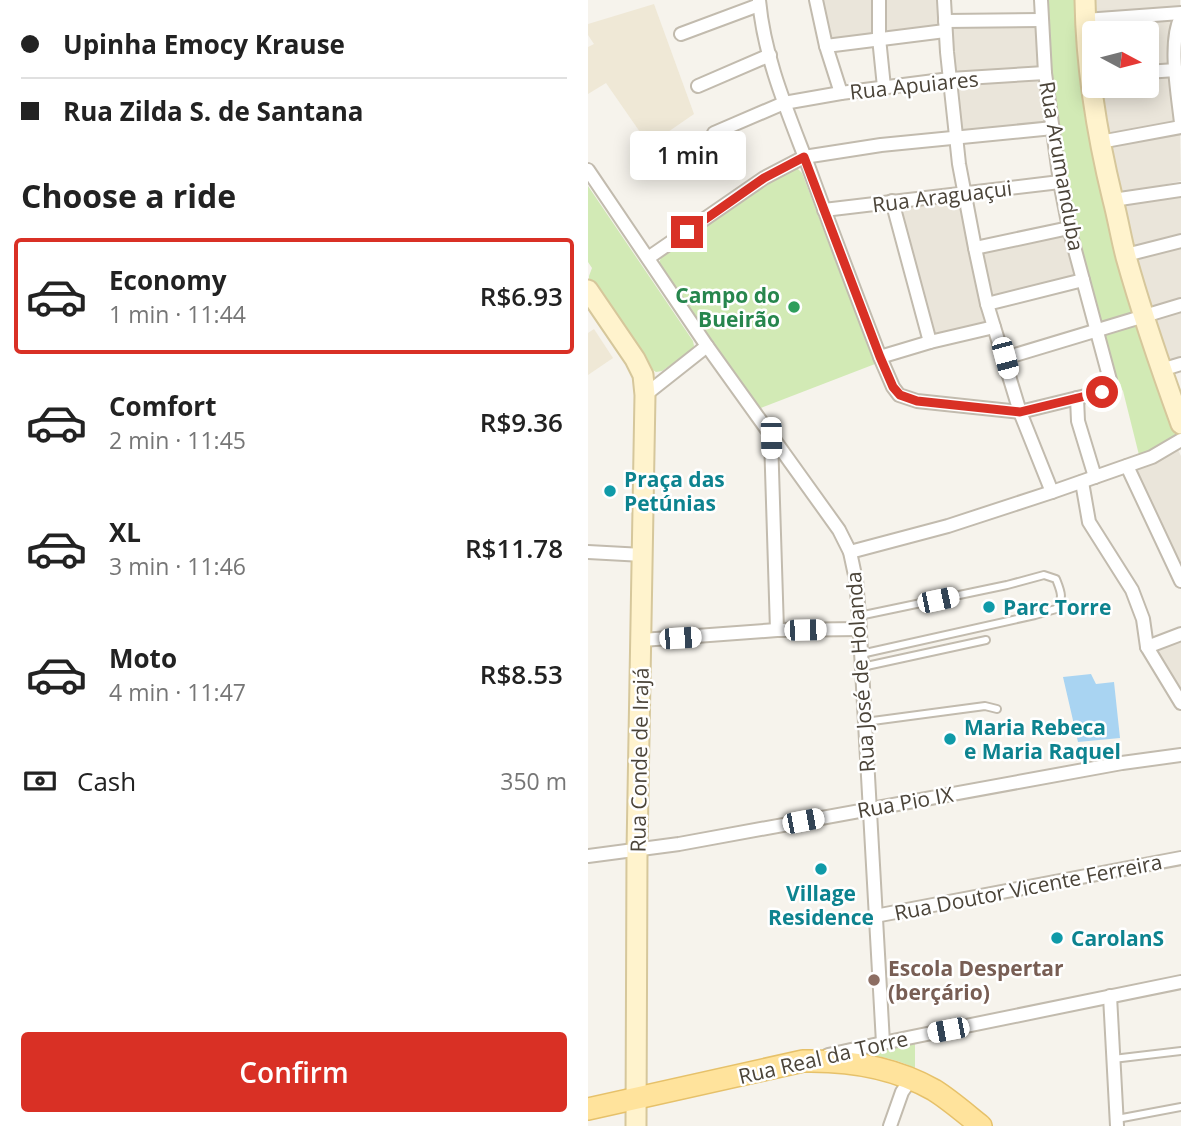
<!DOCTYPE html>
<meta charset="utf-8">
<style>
:root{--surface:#fff;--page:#f2f2f2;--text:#222;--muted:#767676;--line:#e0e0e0;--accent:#d93025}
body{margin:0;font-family:"Open Sans",sans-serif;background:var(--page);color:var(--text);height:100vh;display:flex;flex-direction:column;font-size:26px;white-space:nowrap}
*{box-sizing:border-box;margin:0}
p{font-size:23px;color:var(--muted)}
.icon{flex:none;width:38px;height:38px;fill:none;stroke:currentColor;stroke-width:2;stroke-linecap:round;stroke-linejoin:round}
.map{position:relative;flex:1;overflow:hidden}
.panel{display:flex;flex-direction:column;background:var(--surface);width:588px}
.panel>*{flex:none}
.banner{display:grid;align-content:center;height:154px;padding:0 21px;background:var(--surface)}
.needle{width:46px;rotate:97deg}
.fabs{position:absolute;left:494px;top:21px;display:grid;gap:14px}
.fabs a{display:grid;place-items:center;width:77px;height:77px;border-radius:7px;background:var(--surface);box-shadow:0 4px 18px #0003;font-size:35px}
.end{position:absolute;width:32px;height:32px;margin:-16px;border:9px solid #d93025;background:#fff;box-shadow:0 0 0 4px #fff}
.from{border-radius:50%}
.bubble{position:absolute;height:49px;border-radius:7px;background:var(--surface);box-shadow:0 4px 18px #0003;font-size:23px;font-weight:600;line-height:49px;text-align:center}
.car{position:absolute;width:21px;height:42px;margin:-21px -10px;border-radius:9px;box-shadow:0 0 5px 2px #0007;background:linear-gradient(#fff 24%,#345 0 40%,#fff 0 76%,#345 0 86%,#fff 0)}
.banner b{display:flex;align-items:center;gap:24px;height:66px;font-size:26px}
.banner b+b{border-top:2px solid var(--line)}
.banner i{width:18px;height:18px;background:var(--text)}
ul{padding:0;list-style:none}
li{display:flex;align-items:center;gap:21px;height:116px;margin:0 14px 10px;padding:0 7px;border:4px solid transparent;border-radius:7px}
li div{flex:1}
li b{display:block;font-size:26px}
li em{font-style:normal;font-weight:600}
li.selected{border-color:var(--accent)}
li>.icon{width:63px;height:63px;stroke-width:1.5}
h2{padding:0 21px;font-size:32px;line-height:84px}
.pay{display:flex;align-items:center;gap:18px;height:77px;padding:0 21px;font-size:26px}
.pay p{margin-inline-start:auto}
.action{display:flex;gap:14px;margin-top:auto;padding:14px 21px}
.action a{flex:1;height:80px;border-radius:7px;background:var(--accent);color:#fff;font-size:28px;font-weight:600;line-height:80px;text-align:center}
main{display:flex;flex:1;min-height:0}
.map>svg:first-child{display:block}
</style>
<main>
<section class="panel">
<div class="banner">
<b><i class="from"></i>Upinha Emocy Krause</b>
<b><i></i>Rua Zilda S. de Santana</b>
</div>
<h2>Choose a ride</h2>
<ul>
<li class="selected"><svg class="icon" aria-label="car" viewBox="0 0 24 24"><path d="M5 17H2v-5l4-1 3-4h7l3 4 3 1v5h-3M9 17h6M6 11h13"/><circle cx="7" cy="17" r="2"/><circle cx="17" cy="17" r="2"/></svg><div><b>Economy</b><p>1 min · 11:44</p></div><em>R$6.93</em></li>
<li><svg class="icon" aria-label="car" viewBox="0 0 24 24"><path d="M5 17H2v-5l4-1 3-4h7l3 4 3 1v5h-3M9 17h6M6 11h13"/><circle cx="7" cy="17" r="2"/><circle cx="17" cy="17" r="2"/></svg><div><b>Comfort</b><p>2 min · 11:45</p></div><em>R$9.36</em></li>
<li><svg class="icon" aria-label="car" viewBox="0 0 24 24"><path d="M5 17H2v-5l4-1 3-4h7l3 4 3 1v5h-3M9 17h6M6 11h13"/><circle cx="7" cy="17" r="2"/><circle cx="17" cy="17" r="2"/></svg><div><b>XL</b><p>3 min · 11:46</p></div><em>R$11.78</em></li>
<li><svg class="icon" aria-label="car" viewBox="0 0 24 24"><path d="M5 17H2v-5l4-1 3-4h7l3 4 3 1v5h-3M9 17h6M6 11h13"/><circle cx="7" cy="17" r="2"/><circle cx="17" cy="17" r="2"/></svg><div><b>Moto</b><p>4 min · 11:47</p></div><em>R$8.53</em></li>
</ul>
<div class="pay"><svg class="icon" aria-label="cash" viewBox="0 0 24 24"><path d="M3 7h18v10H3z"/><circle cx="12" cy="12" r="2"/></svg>Cash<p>350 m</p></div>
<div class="action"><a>Confirm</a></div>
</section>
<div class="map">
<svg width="593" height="1126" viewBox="0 0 593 1126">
<rect width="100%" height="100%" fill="#f6f3ec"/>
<g fill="#eae5da">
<polygon points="230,0 288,0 289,35 239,42"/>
<polygon points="293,0 353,0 353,30 293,35"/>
<polygon points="500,0 592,0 592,10 500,17"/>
<polygon points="589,17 582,65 558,67 558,33 506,33 500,22"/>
<polygon points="451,22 453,70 364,76 360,23"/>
<polygon points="585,73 590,125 515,133 510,86 558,86 558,76"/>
<polygon points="453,77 458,125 372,133 367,82"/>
<polygon points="592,131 593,181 527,195 517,144"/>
<polygon points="593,192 593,236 541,249 530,201"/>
<polygon points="371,197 398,323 345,336 308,204"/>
<polygon points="477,231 491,279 401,302 390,250"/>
<polygon points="593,247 593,300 558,309 545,259"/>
<polygon points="593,309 593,359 578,364 562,318"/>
<polygon points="590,450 593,456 593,568 547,468"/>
<polygon points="593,639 593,698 567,651"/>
</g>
<g fill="#efe8d6">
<polygon points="66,4 106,114 61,145 18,83 0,94 0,47 6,44 0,35 0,24"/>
<polygon points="6,329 25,358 0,375 0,333"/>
</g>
<g fill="#d2eab5">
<polygon points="456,0 490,0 508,168 516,205 534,271 587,434 587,437 583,442 551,455 535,391 529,381 497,278 471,157"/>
<polygon points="203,168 209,168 214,173 287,364 170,409 71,263 74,255 171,186"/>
<polygon points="0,186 105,341 106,346 104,350 74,371 68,372 60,367 1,280 1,276 4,268 0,262"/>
<path d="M 327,1040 L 327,1068 C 305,1058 286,1054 261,1054 Z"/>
</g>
<polygon fill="#a9d4f2" points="503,674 508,684 526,682 532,738 490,742 475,677"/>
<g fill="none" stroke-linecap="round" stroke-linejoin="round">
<defs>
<g id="lane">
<path d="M 271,616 L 419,585 L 456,575 L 468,579 C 473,592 476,597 468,609 L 447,615 L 273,654"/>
<polyline points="274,667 398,640"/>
<polyline points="277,722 397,706 409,709"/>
<polyline points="525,1059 593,1051"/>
<polyline points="529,1119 593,1107"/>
</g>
<g id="street">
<path d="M 171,0 C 176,56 198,108 218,160 C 242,226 267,292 292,357 L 305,387 L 311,395 L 329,401 L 432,412 L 514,392 L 519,388 L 522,380 L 481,228 L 472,182 L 457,73 L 453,0"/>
<polyline points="228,0 238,46 253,93"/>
<polyline points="291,0 291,38 296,87"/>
<polyline points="356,0 359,52 371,164 387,248 399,304 432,412 464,492"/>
<path d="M 593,17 C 580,42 590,94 593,123"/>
<polyline points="497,20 593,13"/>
<polyline points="357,21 453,20"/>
<polyline points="93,34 171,5"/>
<polyline points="238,46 357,31"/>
<polyline points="558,72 588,70"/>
<polyline points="110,86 182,55"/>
<polyline points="126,133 196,103 253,93 362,79 457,73"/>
<polyline points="512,142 593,127"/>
<polyline points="0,170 119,346 251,530 262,552 268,580 271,616 295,1043"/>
<polyline points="525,200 593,190"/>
<polyline points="304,201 342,342"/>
<polyline points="236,210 472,182"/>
<polyline points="387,248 481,228"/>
<polyline points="538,255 593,241"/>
<polyline points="60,258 176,178 216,157 293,145 465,128"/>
<polyline points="399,304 495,280"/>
<polyline points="292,357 342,342 406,327"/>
<polyline points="417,358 593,305"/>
<polyline points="573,370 593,364"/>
<polyline points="57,395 119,346"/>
<polyline points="489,398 490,421 507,477"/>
<polyline points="183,438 189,630"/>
<polyline points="539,466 593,581"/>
<polyline points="494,482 501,522 544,590 555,619 559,647 593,703"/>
<polyline points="0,552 55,555"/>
<polyline points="262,552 360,526 464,492 564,457 593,440"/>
<polyline points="54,640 189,630 271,629"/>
<polyline points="559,647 593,634"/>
<polyline points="0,856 91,844 534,763 593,755"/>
<polyline points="287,916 593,858"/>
<polyline points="522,996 529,1126"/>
<polyline points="240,1055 295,1043 593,982"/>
<polyline points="302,1126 314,1092 323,1079"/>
</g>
<g id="secondary">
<path d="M 497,0 C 498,68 509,135 525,200 C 530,219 533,238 538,257 C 554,314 573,369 593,424"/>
<polyline points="0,290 47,359 55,375 57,395 49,851 48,1126"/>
</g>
<path id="primary" d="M 0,1109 L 215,1061 C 260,1060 306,1067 346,1090 C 362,1100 378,1114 393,1126"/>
</defs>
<use href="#lane" stroke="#c2bbae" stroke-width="10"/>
<use href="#street" stroke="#c2bbae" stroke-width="16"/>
<use href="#secondary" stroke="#d6c79b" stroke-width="23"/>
<use href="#primary" stroke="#e6c16a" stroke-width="24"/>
<use href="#lane" stroke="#fff" stroke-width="6"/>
<use href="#street" stroke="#fff" stroke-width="12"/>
<use href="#secondary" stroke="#fff3cd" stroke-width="19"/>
<use href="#primary" stroke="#ffe39c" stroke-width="21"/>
</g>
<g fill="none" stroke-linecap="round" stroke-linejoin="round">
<polyline stroke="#d93025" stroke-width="9" points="99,232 176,178 216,157 292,357 305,387 312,395 329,401 432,412 514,392"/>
</g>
<circle fill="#2e9e5b" stroke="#fff" stroke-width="2.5" cx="206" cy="307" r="7"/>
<g fill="#0f9aa8" stroke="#fff" stroke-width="2.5">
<circle cx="22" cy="491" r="7"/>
<circle cx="401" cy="607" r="7"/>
<circle cx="362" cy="739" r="7"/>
<circle cx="233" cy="869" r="7"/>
<circle cx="469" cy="938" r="7"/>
</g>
<circle fill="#8d6e63" stroke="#fff" stroke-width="2.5" cx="286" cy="980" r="7"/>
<g text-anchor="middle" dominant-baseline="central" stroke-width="5" stroke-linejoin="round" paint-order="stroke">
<g font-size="21" fill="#4b4439" stroke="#fff">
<text transform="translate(326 85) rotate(-6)">Rua Apuiares</text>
<text transform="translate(474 166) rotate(80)">Rua Arumanduba</text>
<text transform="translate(354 196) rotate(-7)">Rua Araguaçui</text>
<text transform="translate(272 672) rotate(-94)">Rua José de Holanda</text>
<text transform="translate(51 760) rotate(-89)">Rua Conde de Irajá</text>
<text transform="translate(317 802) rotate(-10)">Rua Pio IX</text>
<text transform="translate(440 887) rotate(-11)">Rua Doutor Vicente Ferreira</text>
<text transform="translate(235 1057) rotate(-13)">Rua Real da Torre</text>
</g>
<g font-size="21" font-weight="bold" fill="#27864d" stroke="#fff" text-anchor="end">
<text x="192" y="295">Campo do<tspan x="192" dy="24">Bueirão</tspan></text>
</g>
<g font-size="21" font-weight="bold" fill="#0d838f" stroke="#fff" text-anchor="start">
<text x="36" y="479">Praça das<tspan x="36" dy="24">Petúnias</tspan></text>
<text x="415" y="607">Parc Torre</text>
<text x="376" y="727">Maria Rebeca<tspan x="376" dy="24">e Maria Raquel</tspan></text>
<text x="233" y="893" text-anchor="middle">Village<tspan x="233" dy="24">Residence</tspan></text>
<text x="483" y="938">CarolanS</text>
</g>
<g font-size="21" font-weight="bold" fill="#785e54" stroke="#fff" text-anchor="start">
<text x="300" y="968">Escola Despertar<tspan x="300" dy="24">(berçário)</tspan></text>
</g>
</g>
</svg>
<div class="fabs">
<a><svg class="needle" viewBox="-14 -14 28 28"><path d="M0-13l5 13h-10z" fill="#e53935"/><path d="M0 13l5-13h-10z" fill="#767676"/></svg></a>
</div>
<i class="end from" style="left:514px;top:392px"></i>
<i class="end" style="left:99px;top:232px"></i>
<div class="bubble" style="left:42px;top:131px;width:116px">1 min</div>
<i class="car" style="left:417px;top:358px;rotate:165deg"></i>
<i class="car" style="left:183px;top:438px;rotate:179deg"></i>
<i class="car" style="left:350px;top:600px;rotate:78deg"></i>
<i class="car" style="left:217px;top:630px;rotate:89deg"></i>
<i class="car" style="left:92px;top:638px;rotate:86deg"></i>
<i class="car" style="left:215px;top:821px;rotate:79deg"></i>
<i class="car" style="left:360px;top:1030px;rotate:259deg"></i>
</div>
</main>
